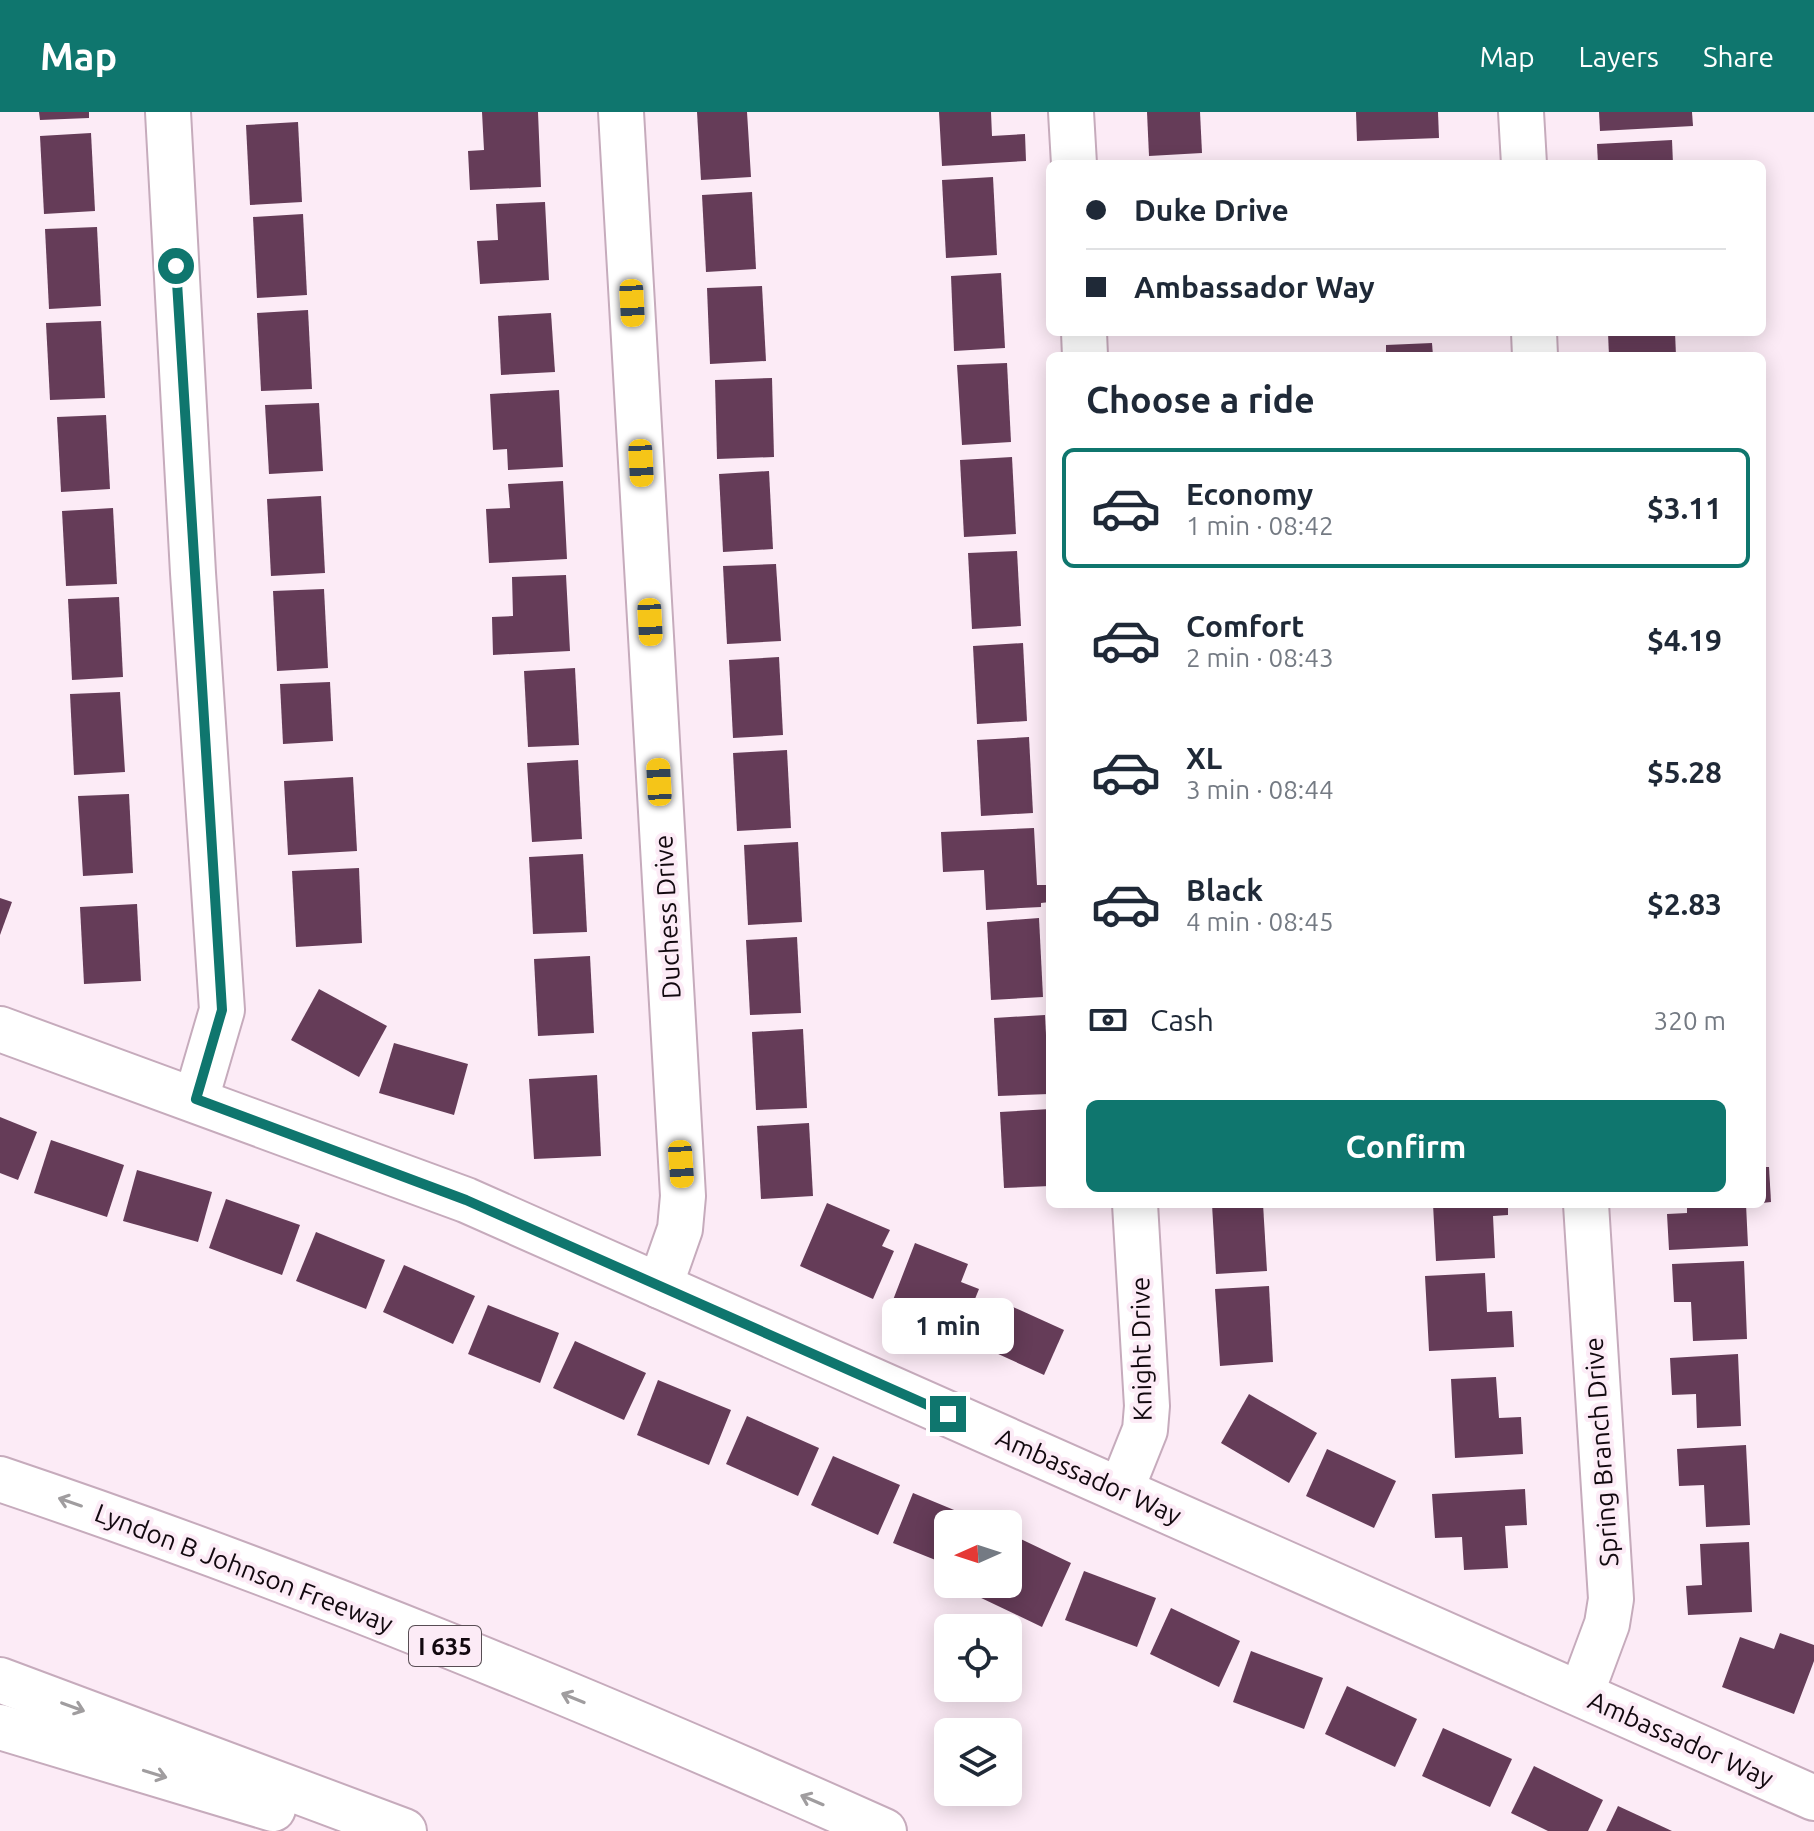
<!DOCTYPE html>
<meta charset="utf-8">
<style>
:root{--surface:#fff;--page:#f6f6f7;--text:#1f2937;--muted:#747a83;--line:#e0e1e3;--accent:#0f766e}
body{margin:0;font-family:Ubuntu,sans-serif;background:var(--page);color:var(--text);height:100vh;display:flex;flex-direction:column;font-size:30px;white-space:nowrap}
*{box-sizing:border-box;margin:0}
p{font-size:26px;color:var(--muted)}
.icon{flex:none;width:44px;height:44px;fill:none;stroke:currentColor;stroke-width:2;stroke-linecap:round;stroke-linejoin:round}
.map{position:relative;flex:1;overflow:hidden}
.panel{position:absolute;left:1046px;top:240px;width:720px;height:856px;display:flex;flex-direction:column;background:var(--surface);border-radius:12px;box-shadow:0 4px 20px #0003}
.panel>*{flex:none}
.guide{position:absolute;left:1046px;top:48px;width:720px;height:176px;border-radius:12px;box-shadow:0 4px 20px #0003;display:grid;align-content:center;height:176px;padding:0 40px;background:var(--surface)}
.needle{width:52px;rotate:267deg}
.fabs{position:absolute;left:934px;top:1398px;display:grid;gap:16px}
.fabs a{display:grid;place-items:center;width:88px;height:88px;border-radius:12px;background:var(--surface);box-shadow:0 4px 20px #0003;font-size:40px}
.end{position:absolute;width:36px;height:36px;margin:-18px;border:10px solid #0f766e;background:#fff;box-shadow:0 0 0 4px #fff}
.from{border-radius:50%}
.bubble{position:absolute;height:56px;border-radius:12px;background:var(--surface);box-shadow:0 4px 20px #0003;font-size:26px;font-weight:700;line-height:56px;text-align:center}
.car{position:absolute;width:24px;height:48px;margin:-24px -12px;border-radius:10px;box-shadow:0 0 6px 2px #0007;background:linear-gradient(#f5c518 24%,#345 0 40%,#f5c518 0 76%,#345 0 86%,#f5c518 0)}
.guide b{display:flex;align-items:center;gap:28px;height:76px;font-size:30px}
.guide b+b{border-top:2px solid var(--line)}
.guide i{width:20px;height:20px;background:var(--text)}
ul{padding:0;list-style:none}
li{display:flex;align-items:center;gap:24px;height:120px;margin:0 16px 12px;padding:0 24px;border:4px solid transparent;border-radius:12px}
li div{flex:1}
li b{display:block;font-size:30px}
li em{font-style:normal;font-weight:700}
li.selected{border-color:var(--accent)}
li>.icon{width:72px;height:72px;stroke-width:1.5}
h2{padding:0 40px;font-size:36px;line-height:96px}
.pay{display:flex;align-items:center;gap:20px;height:88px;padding:0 40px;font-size:30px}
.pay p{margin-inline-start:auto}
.action{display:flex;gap:16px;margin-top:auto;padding:16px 40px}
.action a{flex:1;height:92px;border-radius:12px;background:var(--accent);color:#fff;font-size:32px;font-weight:700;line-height:92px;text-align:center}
header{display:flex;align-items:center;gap:48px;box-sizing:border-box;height:112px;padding:0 40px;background:var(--accent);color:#fff}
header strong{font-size:38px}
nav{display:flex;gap:44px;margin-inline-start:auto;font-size:28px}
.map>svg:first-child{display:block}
</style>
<header>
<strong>Map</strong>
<nav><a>Map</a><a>Layers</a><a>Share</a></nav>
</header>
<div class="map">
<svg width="1814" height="1719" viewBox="0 0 1814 1719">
<rect width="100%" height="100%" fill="#fcebf6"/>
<g fill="#653c58">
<polygon points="39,0 89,0 89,6 40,8"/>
<polygon points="482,0 538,0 541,75 470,78 468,39 484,38"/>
<polygon points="697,0 747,0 751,65 701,68"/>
<polygon points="939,0 991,0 992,24 1025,22 1026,49 942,54"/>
<polygon points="1147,0 1200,0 1202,41 1149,44"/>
<polygon points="1356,0 1438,0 1439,26 1357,29"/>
<polygon points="1599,0 1692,0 1693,14 1600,19"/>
<polygon points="298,10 302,90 250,93 246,13"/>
<polygon points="91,21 95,99 44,102 40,24"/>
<polygon points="1672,28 1673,52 1598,52 1597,32"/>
<polygon points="993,65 997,143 946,146 942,68"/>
<polygon points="752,80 756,157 706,160 702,83"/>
<polygon points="545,90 549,168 480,172 477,129 498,128 496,92"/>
<polygon points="303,102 307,183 257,186 253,105"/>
<polygon points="97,115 101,194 49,197 45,117"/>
<polygon points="1001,161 1005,236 954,239 951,164"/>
<polygon points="762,174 766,249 710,252 707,176"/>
<polygon points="308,198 312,277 261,279 257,201"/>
<polygon points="551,201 555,260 501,263 498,204"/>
<polygon points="101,209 105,286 50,288 46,211"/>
<polygon points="1675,220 1676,244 1609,244 1608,221"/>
<polygon points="1432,231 1433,244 1386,244 1386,233"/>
<polygon points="1007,251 1011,330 962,333 957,253"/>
<polygon points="772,266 774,345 717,347 715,268"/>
<polygon points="559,278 563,355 508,358 507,337 493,338 490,282"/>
<polygon points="319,291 323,359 269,362 265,293"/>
<polygon points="106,303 110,377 61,380 57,305"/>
<polygon points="1012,345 1016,422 964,425 960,348"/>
<polygon points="769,359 773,437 723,440 719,362"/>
<polygon points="563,369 567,447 489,451 486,397 510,396 508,372"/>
<polygon points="321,384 325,461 271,464 267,387"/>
<polygon points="113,396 117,472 66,474 62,399"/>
<polygon points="1017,439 1021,514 972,517 968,441"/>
<polygon points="776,452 781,529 727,532 723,454"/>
<polygon points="566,463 570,539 493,543 492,505 513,504 512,465"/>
<polygon points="324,477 328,556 277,559 273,479"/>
<polygon points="119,485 123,565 72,568 68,487"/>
<polygon points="1023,531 1027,609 977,612 973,534"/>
<polygon points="779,545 783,623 733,626 729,548"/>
<polygon points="575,556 579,633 528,635 524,559"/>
<polygon points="330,570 333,629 283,632 280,572"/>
<polygon points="120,580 125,660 74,663 70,582"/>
<polygon points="1029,625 1033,701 981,704 977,628"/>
<polygon points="787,638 791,716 737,719 733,641"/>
<polygon points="578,648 582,727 532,730 527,651"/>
<polygon points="353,665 357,739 288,743 284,669"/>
<polygon points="129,682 133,761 83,764 78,684"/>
<polygon points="1034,716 1037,773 1050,773 1050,790 1041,791 1041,795 986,798 984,758 943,760 941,720"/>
<polygon points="798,730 802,810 748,813 744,733"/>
<polygon points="583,742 587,820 533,822 529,745"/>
<polygon points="359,756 362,831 296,835 292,759"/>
<polygon points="0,786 12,790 0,823"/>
<polygon points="137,792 141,869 84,872 80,795"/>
<polygon points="1039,806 1043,885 991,888 987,810"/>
<polygon points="797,825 801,901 750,903 746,828"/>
<polygon points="590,844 594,921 538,924 534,847"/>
<polygon points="319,877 387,914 359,965 291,928"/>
<polygon points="1045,903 1049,982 998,984 994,906"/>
<polygon points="803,917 807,996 756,998 752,920"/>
<polygon points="394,931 468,952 454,1003 379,981"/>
<polygon points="597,963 601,1044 534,1047 529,967"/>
<polygon points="1050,997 1050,1074 1004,1076 1000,1000"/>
<polygon points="0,1005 37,1020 18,1068 0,1061"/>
<polygon points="809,1011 813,1084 761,1087 757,1014"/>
<polygon points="51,1028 124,1053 107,1105 34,1081"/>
<polygon points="1762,1055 1769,1055 1771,1090 1762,1091"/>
<polygon points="137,1058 212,1080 198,1130 123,1109"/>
<polygon points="226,1087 300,1113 282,1163 209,1136"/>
<polygon points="827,1091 890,1118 882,1134 894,1139 873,1187 800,1154"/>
<polygon points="1212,1092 1263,1092 1267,1159 1216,1162"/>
<polygon points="1433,1092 1508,1092 1508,1103 1493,1104 1495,1146 1436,1149"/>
<polygon points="1687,1092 1746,1092 1748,1134 1669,1138 1667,1102 1687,1101"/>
<polygon points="316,1120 385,1148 366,1197 296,1169"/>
<polygon points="915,1131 968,1152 961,1170 979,1177 958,1229 888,1201"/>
<polygon points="1744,1149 1747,1227 1693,1229 1691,1190 1674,1190 1672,1152"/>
<polygon points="404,1153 475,1184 453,1232 383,1200"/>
<polygon points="1485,1161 1487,1200 1512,1199 1514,1235 1429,1239 1425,1164"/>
<polygon points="1269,1174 1273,1250 1220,1254 1215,1177"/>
<polygon points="993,1186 1064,1218 1044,1263 974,1231"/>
<polygon points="488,1193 559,1221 540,1271 468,1242"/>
<polygon points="575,1229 646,1261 624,1308 553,1276"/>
<polygon points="1738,1242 1741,1314 1697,1316 1696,1282 1672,1283 1670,1246"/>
<polygon points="1496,1265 1499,1306 1521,1305 1523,1342 1455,1346 1451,1267"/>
<polygon points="658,1268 731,1298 709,1353 637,1323"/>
<polygon points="1249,1282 1317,1321 1289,1371 1221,1331"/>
<polygon points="747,1304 819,1336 798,1384 726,1352"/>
<polygon points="1746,1333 1750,1413 1706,1415 1704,1373 1679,1374 1677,1337"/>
<polygon points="1327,1337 1396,1369 1374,1416 1306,1384"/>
<polygon points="833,1344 900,1373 878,1423 811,1393"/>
<polygon points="1525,1377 1527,1413 1505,1414 1508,1456 1464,1458 1462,1425 1435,1426 1432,1382"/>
<polygon points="913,1381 988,1412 948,1412 948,1453 893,1431"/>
<polygon points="1008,1421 1071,1451 1042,1515 977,1484 983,1472 1008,1472"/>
<polygon points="1749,1430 1752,1500 1688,1503 1686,1474 1702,1473 1700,1432"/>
<polygon points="1084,1459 1156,1486 1137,1535 1065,1508"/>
<polygon points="1171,1496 1240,1529 1219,1575 1150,1542"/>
<polygon points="1780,1521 1814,1533 1814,1549 1794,1602 1722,1575 1740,1525 1774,1537"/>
<polygon points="1251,1539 1323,1566 1304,1617 1233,1590"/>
<polygon points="1347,1574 1417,1607 1395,1655 1325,1622"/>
<polygon points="1443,1616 1512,1647 1490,1695 1422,1664"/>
<polygon points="1534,1654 1603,1688 1588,1719 1548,1719 1511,1701"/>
<polygon points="1618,1694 1672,1719 1606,1719"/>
</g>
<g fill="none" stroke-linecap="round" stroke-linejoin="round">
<defs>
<g id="minor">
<polyline points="168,0 193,461 222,898 196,987"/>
<polyline points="621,0 683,1084 680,1117 660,1174"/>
<polyline points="1071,0 1074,52"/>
<polyline points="1521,0 1524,52"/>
<polyline points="1084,220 1085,244"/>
<polyline points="1534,220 1535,244"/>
<polyline points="0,917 466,1088 1814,1686"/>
<polyline points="1121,1378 1145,1318 1147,1294 1135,1092"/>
<polyline points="1581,1582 1607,1512 1611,1487 1586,1092"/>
</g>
<g id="highway">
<path d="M 0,1367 C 300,1468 595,1590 884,1719"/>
<polyline points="0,1568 404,1719"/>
<polyline points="0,1615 273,1697"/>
</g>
</defs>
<use href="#minor" stroke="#c6abbc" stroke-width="48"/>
<use href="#highway" stroke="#c6abbc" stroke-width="48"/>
<use href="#minor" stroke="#fff" stroke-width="44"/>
<use href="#highway" stroke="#fff" stroke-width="44"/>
</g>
<defs><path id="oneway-shaft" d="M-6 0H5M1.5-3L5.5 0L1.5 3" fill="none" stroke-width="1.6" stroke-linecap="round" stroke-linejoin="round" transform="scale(2)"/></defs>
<g stroke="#a09d9f">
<use href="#oneway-shaft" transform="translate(70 1390) rotate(-161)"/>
<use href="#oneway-shaft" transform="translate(573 1586) rotate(-158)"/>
<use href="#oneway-shaft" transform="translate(73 1595) rotate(20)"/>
<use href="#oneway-shaft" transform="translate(155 1662) rotate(17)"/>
<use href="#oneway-shaft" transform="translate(812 1688) rotate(-157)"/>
</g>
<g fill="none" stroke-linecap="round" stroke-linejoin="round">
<polyline stroke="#0f766e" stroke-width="10" points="176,154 222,898 196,987 466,1088 948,1302"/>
</g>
<g text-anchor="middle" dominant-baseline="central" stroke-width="8" stroke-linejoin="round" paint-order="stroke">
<rect fill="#fcebf6" stroke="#584d54" stroke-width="2" x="409" y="1514" width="72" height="40" rx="6"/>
<g font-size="24" font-weight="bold" fill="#12090f">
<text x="445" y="1534">I 635</text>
</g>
<g font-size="26" fill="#12090f" stroke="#fcebf6">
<text transform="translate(667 805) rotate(-93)">Duchess Drive</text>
<text transform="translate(1141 1237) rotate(-91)">Knight Drive</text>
<text transform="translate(1601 1340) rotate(-94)">Spring Branch Drive</text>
<text transform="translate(1089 1364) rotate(24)">Ambassador Way</text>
<text transform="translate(244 1456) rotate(21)">Lyndon B Johnson Freeway</text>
<text transform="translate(1681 1627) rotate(24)">Ambassador Way</text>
</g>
</g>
</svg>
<div class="fabs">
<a><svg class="needle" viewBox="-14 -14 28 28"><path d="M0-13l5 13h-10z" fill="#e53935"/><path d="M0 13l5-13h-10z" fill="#747a83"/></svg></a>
<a><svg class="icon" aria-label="locate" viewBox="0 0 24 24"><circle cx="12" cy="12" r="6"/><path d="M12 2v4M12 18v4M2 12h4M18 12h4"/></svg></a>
<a><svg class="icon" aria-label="layers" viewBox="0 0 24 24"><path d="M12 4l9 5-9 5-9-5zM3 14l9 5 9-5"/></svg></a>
</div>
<i class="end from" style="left:176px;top:154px"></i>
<i class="end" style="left:948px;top:1302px"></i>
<div class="bubble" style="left:882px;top:1186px;width:132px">1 min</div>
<i class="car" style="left:632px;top:191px;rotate:177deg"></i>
<i class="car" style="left:641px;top:351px;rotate:177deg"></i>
<i class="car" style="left:650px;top:510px;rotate:177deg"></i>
<i class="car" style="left:659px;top:670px;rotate:357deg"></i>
<i class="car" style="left:681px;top:1052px;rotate:176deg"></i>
<div class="guide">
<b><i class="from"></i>Duke Drive</b>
<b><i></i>Ambassador Way</b>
</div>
<section class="panel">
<h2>Choose a ride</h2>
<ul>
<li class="selected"><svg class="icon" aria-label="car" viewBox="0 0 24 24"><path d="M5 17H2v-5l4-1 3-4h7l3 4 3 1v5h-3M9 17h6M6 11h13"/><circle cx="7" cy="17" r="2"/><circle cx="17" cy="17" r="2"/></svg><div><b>Economy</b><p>1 min · 08:42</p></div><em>$3.11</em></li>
<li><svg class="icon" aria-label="car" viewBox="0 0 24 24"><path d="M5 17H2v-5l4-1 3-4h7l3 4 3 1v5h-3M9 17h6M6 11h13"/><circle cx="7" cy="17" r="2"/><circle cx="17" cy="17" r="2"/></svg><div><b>Comfort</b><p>2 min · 08:43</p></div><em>$4.19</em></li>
<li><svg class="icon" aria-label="car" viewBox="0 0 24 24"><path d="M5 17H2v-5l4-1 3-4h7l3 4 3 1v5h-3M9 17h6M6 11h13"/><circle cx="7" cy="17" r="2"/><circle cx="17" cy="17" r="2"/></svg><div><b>XL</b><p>3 min · 08:44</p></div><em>$5.28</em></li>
<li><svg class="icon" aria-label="car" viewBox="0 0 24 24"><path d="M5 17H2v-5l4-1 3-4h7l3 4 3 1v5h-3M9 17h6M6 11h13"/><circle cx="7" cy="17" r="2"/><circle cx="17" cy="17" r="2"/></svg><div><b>Black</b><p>4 min · 08:45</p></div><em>$2.83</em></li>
</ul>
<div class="pay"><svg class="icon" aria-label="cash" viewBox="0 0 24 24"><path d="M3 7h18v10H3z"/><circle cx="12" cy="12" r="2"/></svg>Cash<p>320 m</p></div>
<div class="action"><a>Confirm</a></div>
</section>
</div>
